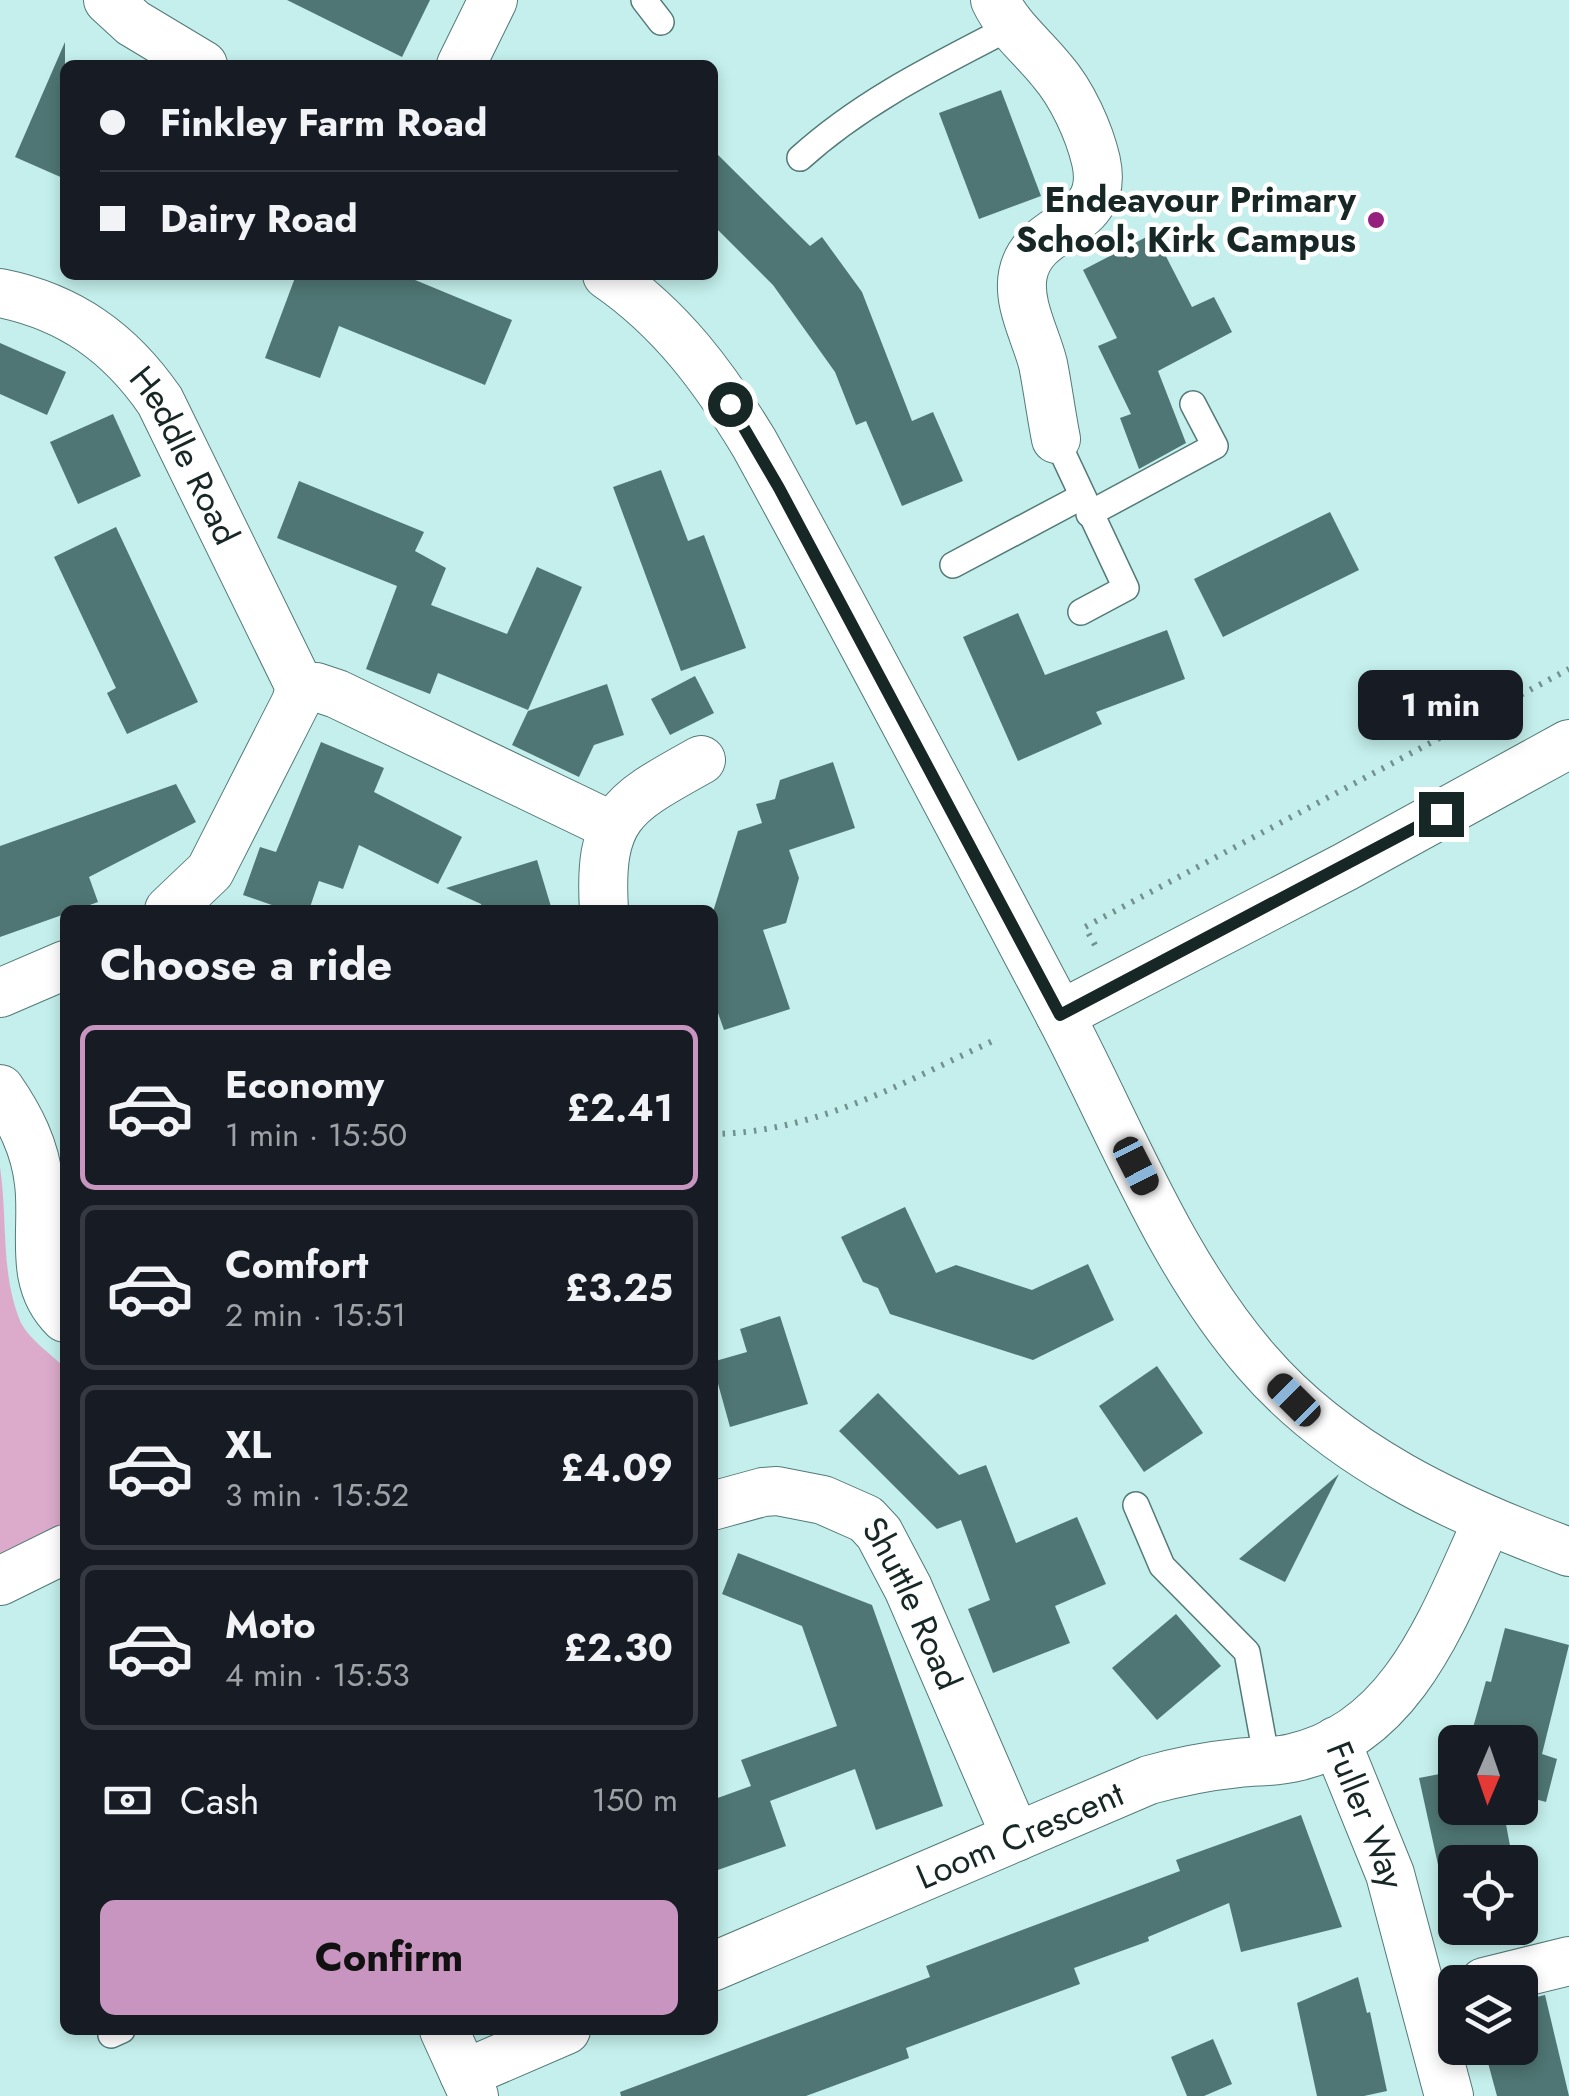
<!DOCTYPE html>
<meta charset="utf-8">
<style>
:root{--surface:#171b24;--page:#20242c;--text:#f1f3f6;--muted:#9ea1a6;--line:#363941;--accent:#c894c0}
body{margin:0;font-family:Jost,sans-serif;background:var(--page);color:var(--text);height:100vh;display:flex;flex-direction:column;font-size:38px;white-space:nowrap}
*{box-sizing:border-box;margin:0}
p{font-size:32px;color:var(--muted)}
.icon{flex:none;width:55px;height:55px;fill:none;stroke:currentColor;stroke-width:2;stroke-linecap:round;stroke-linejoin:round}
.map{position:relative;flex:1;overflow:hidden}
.sheet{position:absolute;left:60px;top:905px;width:658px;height:1130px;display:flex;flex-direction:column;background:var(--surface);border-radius:15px;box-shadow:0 5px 15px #0003}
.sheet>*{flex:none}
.hud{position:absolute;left:60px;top:60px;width:658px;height:220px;border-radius:15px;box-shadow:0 5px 15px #0003;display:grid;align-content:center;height:220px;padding:0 40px;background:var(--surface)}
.needle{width:65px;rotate:182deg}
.controls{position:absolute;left:1438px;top:1725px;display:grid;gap:20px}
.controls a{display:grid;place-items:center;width:100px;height:100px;border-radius:15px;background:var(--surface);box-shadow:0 5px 15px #0003;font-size:50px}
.end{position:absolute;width:45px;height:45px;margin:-22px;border:12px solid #162726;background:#fff;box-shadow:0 0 0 5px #fff}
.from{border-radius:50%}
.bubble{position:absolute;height:70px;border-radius:15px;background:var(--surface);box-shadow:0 5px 15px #0003;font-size:32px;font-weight:700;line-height:70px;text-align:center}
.car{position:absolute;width:30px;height:60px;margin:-30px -15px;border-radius:12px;box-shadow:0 0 8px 2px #0007;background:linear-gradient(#222 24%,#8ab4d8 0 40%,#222 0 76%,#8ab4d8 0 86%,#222 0)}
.hud b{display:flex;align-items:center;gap:35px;height:95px;font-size:38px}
.hud b+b{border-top:2px solid var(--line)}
.hud i{width:25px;height:25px;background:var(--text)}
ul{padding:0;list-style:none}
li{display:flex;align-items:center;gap:30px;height:165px;margin:0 20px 15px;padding:0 20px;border:5px solid var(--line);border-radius:15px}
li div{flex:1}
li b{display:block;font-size:38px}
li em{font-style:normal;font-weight:700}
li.on{border-color:var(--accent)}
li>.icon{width:90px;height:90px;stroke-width:1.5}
h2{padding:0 40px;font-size:45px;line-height:120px}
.pay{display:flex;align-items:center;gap:25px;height:110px;padding:0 40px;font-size:38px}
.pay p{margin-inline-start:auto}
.cta{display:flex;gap:20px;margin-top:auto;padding:20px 40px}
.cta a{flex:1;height:115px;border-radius:15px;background:var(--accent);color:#111;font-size:40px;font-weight:700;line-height:115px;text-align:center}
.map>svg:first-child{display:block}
</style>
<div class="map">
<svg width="1569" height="2096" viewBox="0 0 1569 2096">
<rect width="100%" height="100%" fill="#c4efec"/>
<path fill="#dcabcc" d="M 0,1167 C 8,1220 0,1274 21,1323 C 30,1340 51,1354 65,1368 L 65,1525 L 0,1558 Z"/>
<g fill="#4f7674">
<polygon points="287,0 430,0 402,57"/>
<polygon points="65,42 65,179 15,157"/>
<polygon points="1001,90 1041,196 979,219 939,113"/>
<polygon points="712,149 810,246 822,237 862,292 912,421 933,412 963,481 902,506 866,421 856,425 835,372 773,285 712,224"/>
<polygon points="1154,233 1192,307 1214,297 1232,332 1158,371 1186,443 1139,469 1120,418 1131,414 1098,346 1117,338 1083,270"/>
<polygon points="296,275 403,275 512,320 485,385 339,326 320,378 265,358"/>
<polygon points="0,343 66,372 47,415 0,394"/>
<polygon points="113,414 141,476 78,504 50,442"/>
<polygon points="661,470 688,541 704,535 746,648 681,671 613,487"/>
<polygon points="299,481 424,532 415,551 446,568 431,605 507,634 537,567 582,587 528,710 438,673 430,694 366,669 397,586 277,538"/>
<polygon points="1330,512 1359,570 1223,637 1194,579"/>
<polygon points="116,527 198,702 127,734 107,693 116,688 54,557"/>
<polygon points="1018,613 1045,675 1167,630 1185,679 1096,712 1102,724 1018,761 963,637"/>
<polygon points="695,676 714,713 670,735 651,699"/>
<polygon points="607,684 624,735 594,745 579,777 512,745 528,711"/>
<polygon points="321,742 384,768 374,792 462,837 438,884 359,845 343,889 319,881 309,910 286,910 243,895 260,847 276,852"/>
<polygon points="833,762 855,828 789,850 799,878 786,923 763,930 790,1009 724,1030 712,996 712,915 738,831 762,823 756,804 775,799 780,780"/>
<polygon points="176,784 196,822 89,877 98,902 76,910 65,910 65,914 0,937 0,846"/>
<polygon points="537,860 552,910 482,910 481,904 446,888"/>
<polygon points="905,1207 936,1273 956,1265 1032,1290 1088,1264 1114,1320 1033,1360 890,1314 878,1288 863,1282 841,1237"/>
<polygon points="780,1316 808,1404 730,1427 712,1362 747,1352 740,1329"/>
<polygon points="1157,1366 1203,1433 1144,1472 1099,1406"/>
<polygon points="878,1393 959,1475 986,1465 1016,1543 1077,1517 1106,1584 1055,1606 1070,1643 993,1673 968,1609 990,1600 961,1520 937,1529 839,1431"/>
<polygon points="1339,1474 1285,1582 1239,1559"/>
<polygon points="738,1553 872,1605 943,1806 876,1830 855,1769 770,1801 786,1846 712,1872 712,1800 751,1786 741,1760 837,1726 802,1626 722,1594"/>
<polygon points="1176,1614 1221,1666 1157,1720 1112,1668"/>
<polygon points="1505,1628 1569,1645 1542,1754 1557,1759 1546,1802 1520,1795 1520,1742 1469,1742 1486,1681 1491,1682"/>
<polygon points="1455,1771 1455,1808 1503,1808 1513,1862 1455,1862 1455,1899 1446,1901 1419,1778"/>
<polygon points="1301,1815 1342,1927 1241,1952 1229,1903 1148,1937 1149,1941 1074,1968 1080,1984 906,2048 909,2058 806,2096 621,2096 620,2092 930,1977 926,1966 1180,1871 1176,1860"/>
<polygon points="1520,1900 1526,1930 1476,1939 1472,1928 1520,1928"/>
<polygon points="1358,1977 1367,2013 1370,2012 1387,2091 1364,2096 1317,2096 1297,2003"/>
<polygon points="1545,1995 1569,2096 1497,2096 1484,2048 1520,2048 1520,2001"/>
<polygon points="1213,2039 1232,2084 1204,2096 1187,2096 1171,2057"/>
</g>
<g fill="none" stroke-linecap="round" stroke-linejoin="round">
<defs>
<g id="service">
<polyline points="644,0 661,22"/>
<path d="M 800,158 C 863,101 936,66 1011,27"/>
<polyline points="1056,439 1126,588 1081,612"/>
<polyline points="1089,514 1215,446 1193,404"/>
<polyline points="953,565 1081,497"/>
<polyline points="1136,1505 1162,1566 1247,1652 1267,1761"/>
<polyline points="111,2035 122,2030"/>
</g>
<g id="minor">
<polyline points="108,0 133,23 203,65"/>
<path d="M 995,0 C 1009,29 1032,46 1052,71 C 1072,94 1089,131 1096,161 C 1111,230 1034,220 1023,274 C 1017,303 1036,336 1043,364 C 1048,389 1051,414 1056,439"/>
<polyline points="461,65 493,0"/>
<path d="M 607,275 C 671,319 714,377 754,443 C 858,632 959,824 1060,1015 C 1121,1131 1170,1262 1257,1362 C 1338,1456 1455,1510 1569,1552"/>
<path id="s1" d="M 0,293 C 70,307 120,343 160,401 L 300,687 L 296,702 L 210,871 L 169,910"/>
<polyline points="300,687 316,687 337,694 612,826"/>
<path d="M 604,910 C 598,814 624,803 701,760"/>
<polyline points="0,993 65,965"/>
<polyline points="1060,1015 1345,867 1569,744"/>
<path d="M 0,1089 C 20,1118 35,1147 39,1183 C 45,1230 27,1281 65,1318"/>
<path id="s2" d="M 712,1506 L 763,1492 L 777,1491 L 823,1500 L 866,1519 L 879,1533 L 908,1588 L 1016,1837"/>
<polyline points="0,1581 65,1549"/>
<path id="s3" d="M 1336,1741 L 1390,1874 L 1449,2096"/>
<path id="s4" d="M 712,1967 L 1149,1780 C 1178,1772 1208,1766 1238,1763 C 1256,1761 1275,1762 1292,1758 C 1405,1734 1445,1612 1488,1520"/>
<polyline points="1484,1982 1569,1961"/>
<polyline points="444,2030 474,2096"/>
<polyline points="464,2074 566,2030"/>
</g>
</defs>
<use href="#service" stroke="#537a78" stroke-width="28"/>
<use href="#minor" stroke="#537a78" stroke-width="50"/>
<g stroke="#72918f" stroke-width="6" stroke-dasharray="2.5 8" stroke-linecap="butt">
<polyline points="1095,945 1085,927 1569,669"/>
<path d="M 712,1134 C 816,1133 906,1081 997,1039"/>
</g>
<use href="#service" stroke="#fff" stroke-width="25"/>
<use href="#minor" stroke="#fff" stroke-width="48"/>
</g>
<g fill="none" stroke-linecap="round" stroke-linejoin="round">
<polyline stroke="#162726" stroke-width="12" points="730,404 779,488 1060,1015 1441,814"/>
</g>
<circle fill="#96207d" stroke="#fff" stroke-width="4" cx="1376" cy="220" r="10"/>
<g text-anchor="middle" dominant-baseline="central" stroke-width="9" stroke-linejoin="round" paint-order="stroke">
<g font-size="35" font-weight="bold" fill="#162726" stroke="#fff" text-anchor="end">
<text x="1356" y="200">Endeavour Primary<tspan x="1356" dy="40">School: Kirk Campus</tspan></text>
</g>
<g font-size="35" fill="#162726" stroke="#fff">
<text stroke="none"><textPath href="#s1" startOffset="258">Heddle Road</textPath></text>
<text stroke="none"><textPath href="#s2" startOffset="258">Shuttle Road</textPath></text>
<text stroke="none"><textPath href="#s3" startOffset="80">Fuller Way</textPath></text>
<text stroke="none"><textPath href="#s4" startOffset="335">Loom Crescent</textPath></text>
</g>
</g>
</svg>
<div class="controls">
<a><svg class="needle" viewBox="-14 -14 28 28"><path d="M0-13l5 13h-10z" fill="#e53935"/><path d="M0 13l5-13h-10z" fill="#9ea1a6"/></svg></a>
<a><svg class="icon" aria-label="locate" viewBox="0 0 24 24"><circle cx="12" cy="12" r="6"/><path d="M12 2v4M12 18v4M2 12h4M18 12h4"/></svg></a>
<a><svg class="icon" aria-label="layers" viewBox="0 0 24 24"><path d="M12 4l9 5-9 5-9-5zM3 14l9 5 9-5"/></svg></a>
</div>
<i class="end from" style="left:730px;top:404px"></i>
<i class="end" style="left:1441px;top:814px"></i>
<div class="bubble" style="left:1358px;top:670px;width:165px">1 min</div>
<i class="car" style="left:1136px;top:1166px;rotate:153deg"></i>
<i class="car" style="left:1294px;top:1400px;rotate:315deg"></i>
<div class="hud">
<b><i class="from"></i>Finkley Farm Road</b>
<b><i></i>Dairy Road</b>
</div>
<section class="sheet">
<h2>Choose a ride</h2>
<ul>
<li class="on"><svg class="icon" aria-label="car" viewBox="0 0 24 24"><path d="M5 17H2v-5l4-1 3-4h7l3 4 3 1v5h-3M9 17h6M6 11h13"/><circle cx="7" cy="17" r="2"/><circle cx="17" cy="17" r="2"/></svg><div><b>Economy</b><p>1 min · 15:50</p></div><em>£2.41</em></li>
<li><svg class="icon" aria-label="car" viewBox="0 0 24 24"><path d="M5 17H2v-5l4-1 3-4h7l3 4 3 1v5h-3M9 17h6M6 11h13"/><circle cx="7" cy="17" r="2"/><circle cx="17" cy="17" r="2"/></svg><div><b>Comfort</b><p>2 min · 15:51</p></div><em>£3.25</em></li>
<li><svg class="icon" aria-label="car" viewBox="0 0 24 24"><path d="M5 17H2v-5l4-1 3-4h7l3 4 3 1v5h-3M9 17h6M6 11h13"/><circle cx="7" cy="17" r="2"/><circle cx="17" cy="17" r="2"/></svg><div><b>XL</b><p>3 min · 15:52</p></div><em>£4.09</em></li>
<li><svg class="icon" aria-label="car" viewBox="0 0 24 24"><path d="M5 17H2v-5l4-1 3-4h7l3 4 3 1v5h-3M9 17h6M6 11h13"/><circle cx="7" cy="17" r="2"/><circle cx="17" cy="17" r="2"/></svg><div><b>Moto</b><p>4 min · 15:53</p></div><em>£2.30</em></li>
</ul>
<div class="pay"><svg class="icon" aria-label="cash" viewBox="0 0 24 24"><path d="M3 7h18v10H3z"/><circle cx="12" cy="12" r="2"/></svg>Cash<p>150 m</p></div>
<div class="cta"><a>Confirm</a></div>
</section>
</div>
